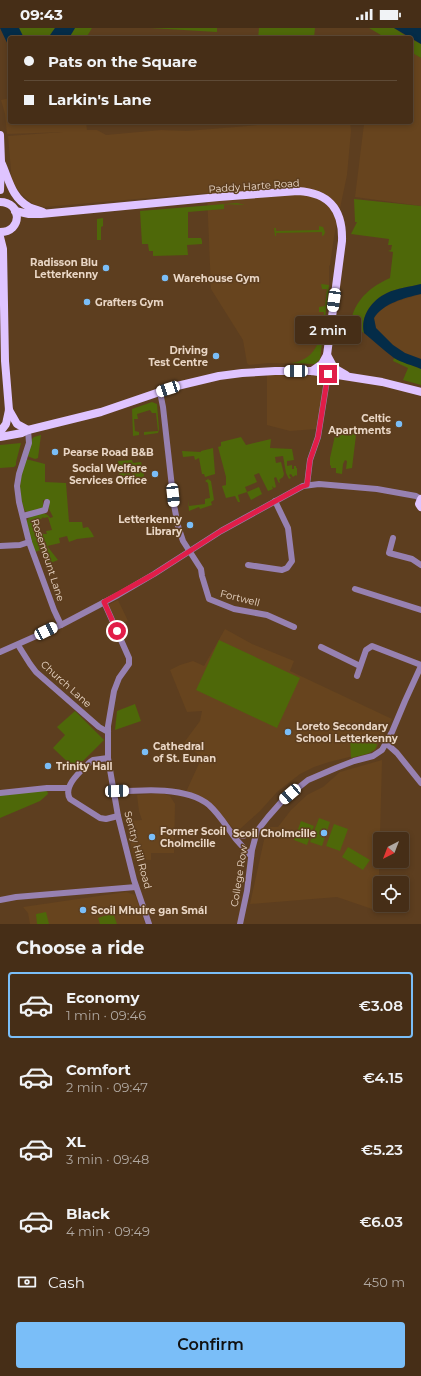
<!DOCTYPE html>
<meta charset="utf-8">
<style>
:root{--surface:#462e17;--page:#4d3620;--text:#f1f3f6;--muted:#b0a8a1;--line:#5e4a36;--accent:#7abef8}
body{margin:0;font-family:Montserrat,sans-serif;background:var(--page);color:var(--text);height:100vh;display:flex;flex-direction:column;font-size:15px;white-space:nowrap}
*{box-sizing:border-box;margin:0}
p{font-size:13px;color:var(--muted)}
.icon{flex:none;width:22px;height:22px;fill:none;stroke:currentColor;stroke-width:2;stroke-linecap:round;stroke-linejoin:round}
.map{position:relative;height:896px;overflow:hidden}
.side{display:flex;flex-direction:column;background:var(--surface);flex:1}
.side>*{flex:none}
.banner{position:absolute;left:8px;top:8px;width:405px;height:88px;border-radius:4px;box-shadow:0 2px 6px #0003,0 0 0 1px var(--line);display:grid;align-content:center;height:88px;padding:0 16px;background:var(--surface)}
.needle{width:26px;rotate:222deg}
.tools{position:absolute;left:373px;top:804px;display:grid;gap:8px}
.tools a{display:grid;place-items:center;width:36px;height:36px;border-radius:4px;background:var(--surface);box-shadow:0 2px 6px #0003,0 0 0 1px var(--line);font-size:20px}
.end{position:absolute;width:18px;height:18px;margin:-9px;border:5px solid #e11d48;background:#fff;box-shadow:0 0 0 2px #fff}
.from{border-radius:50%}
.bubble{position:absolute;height:28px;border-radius:4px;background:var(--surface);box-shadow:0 2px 6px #0003,0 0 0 1px var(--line);font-size:13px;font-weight:600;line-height:28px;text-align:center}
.car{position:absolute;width:12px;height:24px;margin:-12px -6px;border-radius:5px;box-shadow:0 0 3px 1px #0007;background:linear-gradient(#fff 24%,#345 0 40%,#fff 0 76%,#345 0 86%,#fff 0)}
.banner b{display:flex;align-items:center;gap:14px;height:38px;font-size:15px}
.banner b+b{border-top:1px solid var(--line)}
.banner i{width:10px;height:10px;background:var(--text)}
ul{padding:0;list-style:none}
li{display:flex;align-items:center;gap:12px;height:66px;margin:0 8px 6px;padding:0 8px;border:2px solid transparent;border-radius:4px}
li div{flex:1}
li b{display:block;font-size:15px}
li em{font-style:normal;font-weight:600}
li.active{border-color:var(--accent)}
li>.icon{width:36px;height:36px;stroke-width:1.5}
h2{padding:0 16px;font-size:18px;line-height:48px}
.pay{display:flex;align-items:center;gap:10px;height:44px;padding:0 16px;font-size:15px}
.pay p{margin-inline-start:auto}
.primary-button{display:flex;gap:8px;margin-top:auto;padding:8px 16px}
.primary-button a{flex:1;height:46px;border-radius:4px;background:var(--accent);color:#111;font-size:16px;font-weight:600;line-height:46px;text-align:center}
.status{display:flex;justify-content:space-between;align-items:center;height:28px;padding:0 20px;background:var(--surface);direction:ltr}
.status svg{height:11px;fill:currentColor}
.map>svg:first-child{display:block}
</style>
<div class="status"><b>09:43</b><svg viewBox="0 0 49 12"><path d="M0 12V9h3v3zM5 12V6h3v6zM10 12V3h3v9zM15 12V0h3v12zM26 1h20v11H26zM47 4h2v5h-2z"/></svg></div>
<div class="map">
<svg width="421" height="896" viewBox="0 0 421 896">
<rect width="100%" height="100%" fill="#5d3e1f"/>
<g fill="#67441e">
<polygon points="411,23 421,30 421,178 355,169 364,96 366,94 411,94"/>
<polygon points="10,70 10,94 86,94 87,102 97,102 106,107 161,102 187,103 293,94 350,94 351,103 347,147 334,209 330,237 329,238 329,258 326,282 321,326 319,333 315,336 311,336 268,335 249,337 247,335 243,312 211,261 207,165 44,179 33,176 21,166 12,154 8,108 63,104 7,106 5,86 1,72"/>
<polygon points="421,266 421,331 405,325 393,317 376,300 374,290 378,284 383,280 398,273"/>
<polygon points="280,346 313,348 322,349 325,352 320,385 316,401 290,403 267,397 267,347"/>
<polygon points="118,572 128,593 118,597 108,577"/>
<polygon points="225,601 252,616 294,633 290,643 392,691 376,721 374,723 329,734 314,739 300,746 277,764 260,783 240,801 234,801 215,780 202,769 186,764 202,729 183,716 200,693 202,683 187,684 170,642 180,637 193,633 204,638"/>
<polygon points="382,732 378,883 337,869 250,876 264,812 270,799 278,799 291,782 307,767 323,759 340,744"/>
<polygon points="162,765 170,768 175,776 174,825 151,825 151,832 134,831 126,793 142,792 139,783 137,767"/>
<polygon points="126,864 135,867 145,896 30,896 28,885 23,879"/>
</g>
<g fill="#4e6809" fill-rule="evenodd">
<polygon points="19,0 55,0 48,10 24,10"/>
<polygon points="75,0 92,0 86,10 69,10"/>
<polygon points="150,0 217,0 217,4"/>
<polygon points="259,0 315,0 314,10 258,10"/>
<polygon points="369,0 394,0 409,10 386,10"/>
<polygon points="411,11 421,16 421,30 411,24"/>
<path d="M 354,171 L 421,178 L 421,256 C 410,259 397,260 387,265 C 372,272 360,288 364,305 L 361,303 L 349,305 C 348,299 350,295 352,289 C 357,270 372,258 390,250 L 393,224 L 388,223 L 391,222 L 392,217 L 388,217 L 389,211 L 351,206 L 357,194 L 355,194 Z"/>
<polygon points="237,175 245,177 224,176 224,181 188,184 188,210 201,210 202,213 202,216 187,217 188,227 153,228 153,223 149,223 148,216 142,216 140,183"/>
<polygon points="103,190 103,198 101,199 101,212 97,212 97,191"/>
<polygon points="319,198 323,199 325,204 324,207 322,208 322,204 276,205 276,208 275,208 274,200 276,200 276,203 319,202"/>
<path d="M 321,256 L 329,257 L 320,331 L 315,336 L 291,335 C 319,332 322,306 324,284 L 319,284 L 319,279 L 325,278 L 327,261 L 322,261 Z"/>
<polygon points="394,330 421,341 421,357 403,352 408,340 393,333"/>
<polygon points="152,374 157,376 159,401 158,405 144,407 144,404 158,403 156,385 152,385 150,382 137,386 138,391 134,391 135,403 139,404 139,407 133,408 132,381"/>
<polygon points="336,403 352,405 356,407 352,440 346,441 347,433 345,432 343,436 342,446 336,445 336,440 331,440 331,438 330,437 330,430"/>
<polygon points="41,407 38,430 35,431 27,428 32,411 34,409"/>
<polygon points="241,409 246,417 271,411 270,420 292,421 294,432 287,433 287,438 292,437 292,441 294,441 294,438 296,438 296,440 297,440 297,448 296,447 293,449 291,446 289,447 291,450 289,451 286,445 283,428 275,429 276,435 281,434 284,446 283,449 279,452 280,454 279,455 276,449 274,450 276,459 274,460 272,458 273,461 268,463 259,445 254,447 257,454 245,459 247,464 259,459 262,466 251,472 247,464 238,467 240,474 238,474 235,468 226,470 222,458 226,457 226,449 218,419 221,418 221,414"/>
<polygon points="21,415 16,434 16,437 14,439 0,440 0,417"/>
<polygon points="213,420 215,445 215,446 205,449 204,446 202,446 199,430 195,432 194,428 183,429 182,423 201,424 201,423"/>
<path d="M 26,431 L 45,436 L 45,454 L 66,455 L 69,494 L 82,494 L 83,500 L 88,499 L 92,505 L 94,509 L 77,511 L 69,514 L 67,508 L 59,510 L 60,515 L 47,518 L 58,532 L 48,536 L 47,534 L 45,535 L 44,532 L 46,531 L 45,530 L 44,530 L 43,527 L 44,527 L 44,525 L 42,525 L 41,522 L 35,524 L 34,522 L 26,494 L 30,488 C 37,487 46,482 50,490 L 53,489 L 49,481 L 49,472 L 43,472 L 43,480 L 27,484 L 25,483 C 17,462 20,452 26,431 ZM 43,489 L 44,490 L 48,489 L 52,502 L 46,503 L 47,506 L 44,506 L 42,505 L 40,506 L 38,503 L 36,503 L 35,500 L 36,499 L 35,492 L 41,491 Z"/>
<polygon points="132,432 133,435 141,434 142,438 141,439 132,440 131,437 126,437 127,442 130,442 130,449 126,450 131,451 131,454 130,456 120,457 118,433"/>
<circle cx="138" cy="447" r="6"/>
<polygon points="208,451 211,453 214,472 211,474 212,477 200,481 199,479 189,483 188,471 189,478 205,476 205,471 210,470 208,455 205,453"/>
<polygon points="219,612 300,650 277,700 196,662"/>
<polygon points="135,676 141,693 115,702 117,683"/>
<polygon points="75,683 104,712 75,741 53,720 65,707 57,699"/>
<path d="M 350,710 L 377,716 C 377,726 360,727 351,730 Z"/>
<polygon points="47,762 48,766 40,773 0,790 0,767"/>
<polygon points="319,790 330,794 322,818 310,814"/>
<polygon points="301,793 314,798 307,817 294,812"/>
<polygon points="334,796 348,801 340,823 326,818"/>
<polygon points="348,819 370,832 363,842 342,829"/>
<polygon points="46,884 49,896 37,896 36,886"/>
<polygon points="113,885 117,896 100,896 98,890"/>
</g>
<g fill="#042c48">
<polygon points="0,0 19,0 24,10 10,10 10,21"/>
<polygon points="55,0 75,0 69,10 48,10"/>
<polygon points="394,0 421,0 421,16"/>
<path d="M 421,256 L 421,266 C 404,270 384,275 374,290 L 376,300 L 393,317 L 405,325 L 421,331 L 421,341 C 412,337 402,335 394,330 C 383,322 374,313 364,305 C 360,288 372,272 387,265 C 397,260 410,259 421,256 Z"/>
</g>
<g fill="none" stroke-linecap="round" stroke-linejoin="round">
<g stroke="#9781b1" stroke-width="6">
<polyline points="160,364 163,379 174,477 178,498 183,513 201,541 202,548 209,571 234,581 267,587 294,599"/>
<polyline points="28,402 29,415 19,446 17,458 19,474 29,514 54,582 61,597"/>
<polyline points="307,457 310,432 318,409 328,346"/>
<polyline points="23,488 45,482 47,474"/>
<polyline points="393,510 389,525 412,531 421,537"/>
<polyline points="0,518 20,517 29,514"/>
<polyline points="248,537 282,542 287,540 292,533 288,500 275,473"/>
<polyline points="355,561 421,582"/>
<polyline points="104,574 129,630 129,636 119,650 114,663 108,698 108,730 118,788 134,852 149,896"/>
<polyline points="18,617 30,636 36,644 99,699 108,704"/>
<polyline points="321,619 360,638"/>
<polyline points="0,624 61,597 118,567 154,546 221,503 303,458 319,456 377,461 416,468 421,471"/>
<polyline points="357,648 366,622 372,618 421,637"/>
<polyline points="387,716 397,725 421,755"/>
<path d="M 108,730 L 93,732 L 90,734 C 82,742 62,758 70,771 L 100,790 L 106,791 L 118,788"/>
<path d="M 114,764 C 141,762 186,758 209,777 C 220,787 226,798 235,810 C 240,816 246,822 251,828"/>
<polyline points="0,765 47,760 68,760"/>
<polyline points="232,804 243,808 257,803 268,789 283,772 308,752 336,740 354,733 373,728 382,722 392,704 405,673 421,638"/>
<polyline points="0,872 16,869 136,859"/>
<polyline points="240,896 247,863 252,822 257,803"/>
</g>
<g stroke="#dfc4ff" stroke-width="8">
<polyline points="0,107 1,134 0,162"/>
<path d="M 1,134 C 9,151 11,169 29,179 C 33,181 39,182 43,184"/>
<path d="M 0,174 C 22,174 23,204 0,204"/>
<path d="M 15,183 L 29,186 L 41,186 L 219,169 L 298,163 C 330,165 343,182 342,213 L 327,327 L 334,340 L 346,347"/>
<polyline points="0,209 3,221 5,333 9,382 6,396 0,404"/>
<polyline points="312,343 322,336 327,327"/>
<polyline points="9,382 17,396 28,402"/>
<polyline points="0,409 22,405 28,402 101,384 177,358 219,348 242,345 275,343 312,343 382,354 421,364"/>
<polyline points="421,471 419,476 421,479"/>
</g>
</g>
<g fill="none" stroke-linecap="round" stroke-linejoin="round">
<polyline stroke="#e11d48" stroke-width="5" points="117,603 104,574 154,546 221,503 301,459 307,457 310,432 318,409 328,346"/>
</g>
<g fill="#7abef8" stroke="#5d3e1f" stroke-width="1.5">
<circle cx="106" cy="240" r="4"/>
<circle cx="165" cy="250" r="4"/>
<circle cx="87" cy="274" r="4"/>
<circle cx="216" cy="328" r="4"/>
<circle cx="399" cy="396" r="4"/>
<circle cx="55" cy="424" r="4"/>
<circle cx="155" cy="446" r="4"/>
<circle cx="190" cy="497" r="4"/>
<circle cx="288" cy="704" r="4"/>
<circle cx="145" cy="724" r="4"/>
<circle cx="48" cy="738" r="4"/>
<circle cx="324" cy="805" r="4"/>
<circle cx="152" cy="809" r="4"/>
<circle cx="83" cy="882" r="4"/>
</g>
<g text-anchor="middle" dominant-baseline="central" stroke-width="3" stroke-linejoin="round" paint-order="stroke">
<g font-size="10" fill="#e9d6c5" stroke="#5d3e1f">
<text transform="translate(254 158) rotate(-4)">Paddy Harte Road</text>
<text transform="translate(48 532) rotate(72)">Rosemount Lane</text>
<text transform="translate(240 570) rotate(14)">Fortwell</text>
<text transform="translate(66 656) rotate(42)">Church Lane</text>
<text transform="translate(138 822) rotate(75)">Sentry Hill Road</text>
<text transform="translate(239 848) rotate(-81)">College Row</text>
</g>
<g font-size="10" font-weight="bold" fill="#e9d6c5" stroke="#5d3e1f" text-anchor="start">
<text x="98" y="234" text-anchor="end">Radisson Blu<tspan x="98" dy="12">Letterkenny</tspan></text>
<text x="173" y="250">Warehouse Gym</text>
<text x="95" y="274">Grafters Gym</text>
<text x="208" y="322" text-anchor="end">Driving<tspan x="208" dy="12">Test Centre</tspan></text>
<text x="391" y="390" text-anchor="end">Celtic<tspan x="391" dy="12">Apartments</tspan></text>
<text x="63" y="424">Pearse Road B&amp;B</text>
<text x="147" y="440" text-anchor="end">Social Welfare<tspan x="147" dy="12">Services Office</tspan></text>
<text x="182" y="491" text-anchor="end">Letterkenny<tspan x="182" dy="12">Library</tspan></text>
<text x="296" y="698">Loreto Secondary<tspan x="296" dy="12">School Letterkenny</tspan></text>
<text x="153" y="718">Cathedral<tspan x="153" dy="12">of St. Eunan</tspan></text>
<text x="56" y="738">Trinity Hall</text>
<text x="160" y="803">Former Scoil<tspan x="160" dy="12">Cholmcille</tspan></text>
<text x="316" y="805" text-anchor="end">Scoil Cholmcille</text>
<text x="91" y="882">Scoil Mhuire gan Smál</text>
</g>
</g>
</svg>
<div class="tools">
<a><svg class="needle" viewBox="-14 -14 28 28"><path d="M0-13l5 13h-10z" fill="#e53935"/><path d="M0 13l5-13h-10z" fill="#b0a8a1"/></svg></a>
<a><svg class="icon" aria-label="locate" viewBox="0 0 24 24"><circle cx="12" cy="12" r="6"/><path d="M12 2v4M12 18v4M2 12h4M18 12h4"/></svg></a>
</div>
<i class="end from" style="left:117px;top:603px"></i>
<i class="end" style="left:328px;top:346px"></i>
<div class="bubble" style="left:295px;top:288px;width:66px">2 min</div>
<i class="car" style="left:334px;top:272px;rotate:188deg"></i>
<i class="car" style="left:296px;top:343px;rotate:269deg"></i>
<i class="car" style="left:168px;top:361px;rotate:252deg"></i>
<i class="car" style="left:173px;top:467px;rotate:174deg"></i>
<i class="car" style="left:46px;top:603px;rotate:64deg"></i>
<i class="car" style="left:117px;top:763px;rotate:88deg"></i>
<i class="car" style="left:290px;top:766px;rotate:229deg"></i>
<div class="banner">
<b><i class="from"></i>Pats on the Square</b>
<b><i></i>Larkin's Lane</b>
</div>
</div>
<section class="side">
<h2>Choose a ride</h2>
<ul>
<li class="active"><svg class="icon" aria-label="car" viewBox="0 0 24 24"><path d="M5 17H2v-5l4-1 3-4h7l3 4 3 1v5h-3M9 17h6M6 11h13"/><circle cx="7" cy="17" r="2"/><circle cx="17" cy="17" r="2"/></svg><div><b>Economy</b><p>1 min · 09:46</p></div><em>€3.08</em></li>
<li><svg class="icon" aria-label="car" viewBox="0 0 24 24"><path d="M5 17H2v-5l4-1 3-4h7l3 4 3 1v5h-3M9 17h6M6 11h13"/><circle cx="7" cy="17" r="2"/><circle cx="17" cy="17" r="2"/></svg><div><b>Comfort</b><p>2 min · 09:47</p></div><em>€4.15</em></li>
<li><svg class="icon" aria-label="car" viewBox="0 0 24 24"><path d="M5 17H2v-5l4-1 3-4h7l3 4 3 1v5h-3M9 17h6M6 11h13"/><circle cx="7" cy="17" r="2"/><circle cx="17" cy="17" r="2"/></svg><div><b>XL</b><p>3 min · 09:48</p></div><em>€5.23</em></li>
<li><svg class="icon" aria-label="car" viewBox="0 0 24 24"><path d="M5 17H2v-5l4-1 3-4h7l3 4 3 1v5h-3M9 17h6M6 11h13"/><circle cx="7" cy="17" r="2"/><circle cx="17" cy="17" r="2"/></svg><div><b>Black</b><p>4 min · 09:49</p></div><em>€6.03</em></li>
</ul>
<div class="pay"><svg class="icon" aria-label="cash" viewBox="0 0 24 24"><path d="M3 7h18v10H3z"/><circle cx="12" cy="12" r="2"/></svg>Cash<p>450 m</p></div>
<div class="primary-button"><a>Confirm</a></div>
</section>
